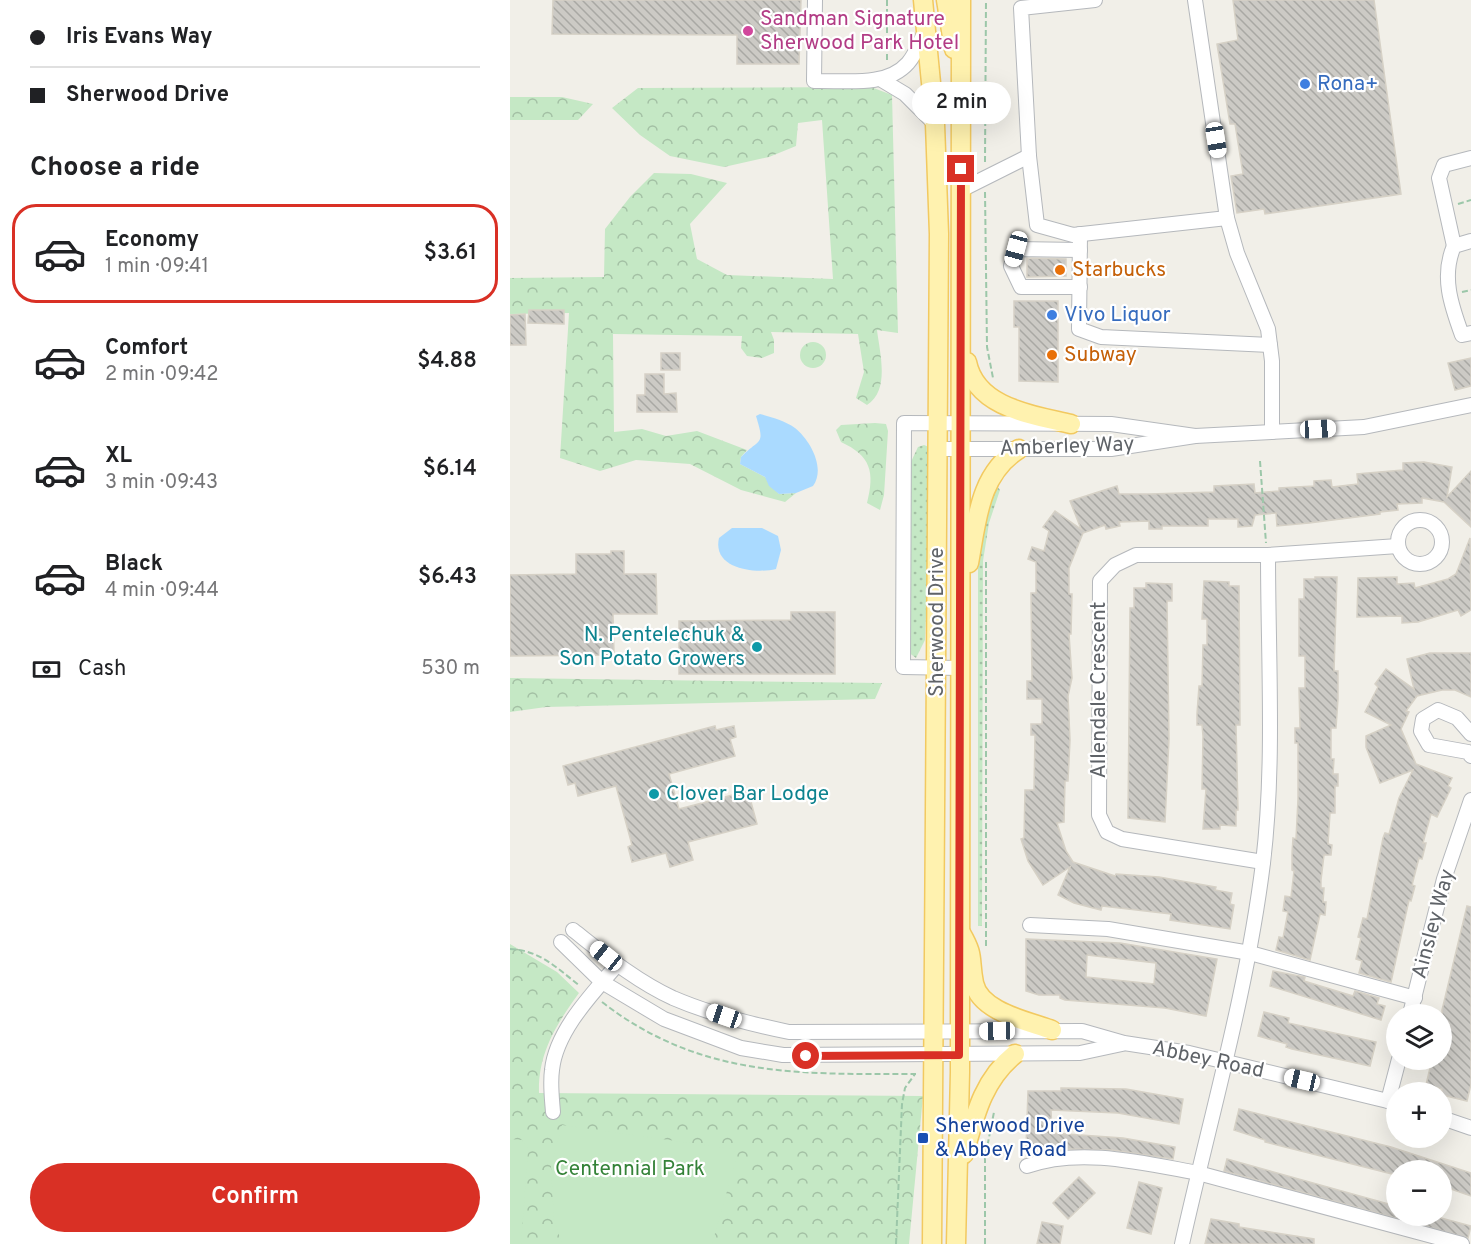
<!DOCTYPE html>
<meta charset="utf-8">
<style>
:root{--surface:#fff;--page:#f2f2f2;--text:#202124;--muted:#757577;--line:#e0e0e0;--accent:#d93025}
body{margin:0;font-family:Overpass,sans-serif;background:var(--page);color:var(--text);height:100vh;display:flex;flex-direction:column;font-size:22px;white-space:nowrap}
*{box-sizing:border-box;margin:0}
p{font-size:20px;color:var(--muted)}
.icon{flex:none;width:33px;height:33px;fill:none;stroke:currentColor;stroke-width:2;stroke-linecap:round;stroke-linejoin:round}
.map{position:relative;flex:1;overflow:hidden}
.panel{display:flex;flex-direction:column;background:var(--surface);width:510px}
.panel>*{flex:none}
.banner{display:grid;align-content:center;height:132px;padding:0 30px;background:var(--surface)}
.tools{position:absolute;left:876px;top:1004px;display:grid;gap:12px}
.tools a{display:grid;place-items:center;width:66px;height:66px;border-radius:50%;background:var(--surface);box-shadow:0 6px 24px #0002;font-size:30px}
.end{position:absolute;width:27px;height:27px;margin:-14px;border:8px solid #d93025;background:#fff;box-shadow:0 0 0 3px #fff}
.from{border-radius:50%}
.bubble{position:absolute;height:42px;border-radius:21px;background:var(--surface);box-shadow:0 6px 24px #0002;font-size:20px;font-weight:600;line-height:42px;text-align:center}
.car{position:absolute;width:18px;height:36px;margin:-18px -9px;border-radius:8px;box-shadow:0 0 4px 2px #0007;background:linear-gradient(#fff 24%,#345 0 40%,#fff 0 76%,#345 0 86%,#fff 0)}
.banner b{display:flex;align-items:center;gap:21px;height:57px;font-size:22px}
.banner b+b{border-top:2px solid var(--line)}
.banner i{width:15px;height:15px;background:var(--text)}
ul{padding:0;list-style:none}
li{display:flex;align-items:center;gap:18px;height:99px;margin:0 12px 9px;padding:0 18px;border:3px solid transparent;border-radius:24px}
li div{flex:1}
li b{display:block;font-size:22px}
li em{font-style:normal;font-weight:600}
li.on{border-color:var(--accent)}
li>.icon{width:54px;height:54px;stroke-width:1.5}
h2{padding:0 30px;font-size:27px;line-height:72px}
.pay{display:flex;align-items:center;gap:15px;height:66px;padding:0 30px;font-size:22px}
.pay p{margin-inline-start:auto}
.cta{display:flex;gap:12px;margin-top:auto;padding:12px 30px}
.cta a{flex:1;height:69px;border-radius:36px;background:var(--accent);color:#fff;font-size:24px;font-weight:600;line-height:69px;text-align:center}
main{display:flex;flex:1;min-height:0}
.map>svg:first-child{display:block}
</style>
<main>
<section class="panel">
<div class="banner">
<b><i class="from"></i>Iris Evans Way</b>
<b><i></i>Sherwood Drive</b>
</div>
<h2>Choose a ride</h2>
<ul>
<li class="on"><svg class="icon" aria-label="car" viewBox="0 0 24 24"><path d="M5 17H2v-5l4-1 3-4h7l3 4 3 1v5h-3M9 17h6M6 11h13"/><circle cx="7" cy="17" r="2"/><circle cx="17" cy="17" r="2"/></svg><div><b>Economy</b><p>1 min · 09:41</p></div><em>$3.61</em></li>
<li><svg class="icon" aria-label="car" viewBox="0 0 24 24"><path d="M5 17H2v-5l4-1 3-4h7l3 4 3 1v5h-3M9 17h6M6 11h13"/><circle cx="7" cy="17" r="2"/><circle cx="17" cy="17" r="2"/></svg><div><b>Comfort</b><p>2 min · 09:42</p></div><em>$4.88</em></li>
<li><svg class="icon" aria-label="car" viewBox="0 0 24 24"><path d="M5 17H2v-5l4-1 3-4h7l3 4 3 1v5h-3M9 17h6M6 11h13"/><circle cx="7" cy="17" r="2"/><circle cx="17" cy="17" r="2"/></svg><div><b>XL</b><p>3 min · 09:43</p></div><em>$6.14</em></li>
<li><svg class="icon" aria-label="car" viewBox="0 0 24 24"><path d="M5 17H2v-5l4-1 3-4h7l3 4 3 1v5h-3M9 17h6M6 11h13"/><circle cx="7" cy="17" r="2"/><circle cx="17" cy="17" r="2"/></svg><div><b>Black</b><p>4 min · 09:44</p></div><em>$6.43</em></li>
</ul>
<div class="pay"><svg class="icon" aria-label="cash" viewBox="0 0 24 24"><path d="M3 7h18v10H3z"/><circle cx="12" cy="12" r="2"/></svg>Cash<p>530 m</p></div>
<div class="cta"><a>Confirm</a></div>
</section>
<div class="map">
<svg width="961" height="1244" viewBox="0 0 961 1244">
<defs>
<pattern id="grass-dots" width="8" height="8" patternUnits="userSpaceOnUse" patternTransform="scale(1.5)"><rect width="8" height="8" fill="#c5e8c5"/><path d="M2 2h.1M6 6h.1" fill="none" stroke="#a3c0a4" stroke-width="1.8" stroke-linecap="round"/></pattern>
<pattern id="forest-crowns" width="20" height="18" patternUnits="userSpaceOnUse" patternTransform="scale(1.5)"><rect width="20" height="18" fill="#c5e8c5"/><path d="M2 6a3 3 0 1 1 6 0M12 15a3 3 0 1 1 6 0" fill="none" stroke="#a3c0a4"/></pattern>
<pattern id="building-back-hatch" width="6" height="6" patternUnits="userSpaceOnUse" patternTransform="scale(1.5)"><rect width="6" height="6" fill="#cccac5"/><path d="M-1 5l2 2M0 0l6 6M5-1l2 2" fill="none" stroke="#a9a8a4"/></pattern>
</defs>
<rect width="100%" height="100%" fill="#f1efe8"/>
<g fill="url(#grass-dots)">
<polygon points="414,445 419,447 420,510 415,640 406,658 398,652 399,466 408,447"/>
<polygon points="487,486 490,490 479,523 473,561 472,926 468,926 468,568 477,513"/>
</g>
<g fill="url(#forest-crowns)">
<path d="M 361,87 L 382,95 L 388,333 L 367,330 C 370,354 380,390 357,405 L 346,398 L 354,372 L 348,334 L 261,332 L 264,340 L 264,353 L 252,358 L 237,356 L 231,348 L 232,336 L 103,334 L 104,432 L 132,429 L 156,436 L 187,431 L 237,450 L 231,457 L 230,464 L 255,477 L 269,494 L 286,493 L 275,502 L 231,490 L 180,464 L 126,460 L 90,471 L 50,458 L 59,313 L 0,314 L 0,278 L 94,277 L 95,229 L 120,197 L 144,173 L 181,174 L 217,183 L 180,224 L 187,259 L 217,275 L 323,279 L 312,120 L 288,123 L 286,146 L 259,157 L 214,167 L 160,156 L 130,135 L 102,108 L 128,88 Z"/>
<polygon points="0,97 52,97 83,104 68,120 0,120"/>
<circle cx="303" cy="355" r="13"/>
<path d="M 365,423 L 376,424 L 378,431 L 374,495 L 370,510 L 357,503 C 365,472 361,456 331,442 L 326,430 L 331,425 Z"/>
<polygon points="0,678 372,683 365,699 36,707 0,712"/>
<path d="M 0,944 L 47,972 L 69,993 C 46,1025 28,1053 29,1093 L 413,1096 L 399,1244 L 0,1244 Z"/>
</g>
<g fill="#c5e8c5">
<polygon points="52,1125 223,1149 227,1156 202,1244 52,1244 44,1220 41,1166"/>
<polygon points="0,1139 12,1140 18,1148 11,1244 0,1244"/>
</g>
<g fill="#aadaff">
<path d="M 250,414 C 261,417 275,421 285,428 C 300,440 316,468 303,486 L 286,493 L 269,494 L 259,486 L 255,477 L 230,464 L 231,457 C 251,437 255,446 246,416 Z"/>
<path d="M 222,528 L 252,528 L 268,536 L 271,550 L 266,569 C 245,574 202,569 209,538 Z"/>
</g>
<g fill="url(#building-back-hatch)" stroke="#d6d1c6" stroke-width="1.5" fill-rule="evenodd">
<polygon points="43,0 291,0 289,64 227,64 227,35 42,34"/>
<polygon points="723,0 864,0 891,194 755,214 754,209 727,213 721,176 733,174 725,124 720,124 707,44 728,40"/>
<polygon points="517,258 556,259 556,276 517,277"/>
<polygon points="504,301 548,301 548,382 509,381 509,327 504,327"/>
<polygon points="19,310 54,310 54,324 18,323"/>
<polygon points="15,314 16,345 0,345 0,315"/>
<rect x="151" y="353" width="19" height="17"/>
<polygon points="961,358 961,386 945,390 938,363"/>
<polygon points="135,374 154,374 154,394 166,393 167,412 127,412 127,395 135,395"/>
<polygon points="914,462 942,467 937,497 961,471 961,527 934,502 912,498 912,503 887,504 888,510 870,512 870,514 799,523 767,526 766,513 745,515 742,526 728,527 728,519 698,519 698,526 652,526 652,529 639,529 639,521 609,522 610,526 596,529 595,525 573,533 559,568 559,594 562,594 561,634 559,634 562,678 558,696 560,740 558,781 555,781 554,822 547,823 556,851 563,862 605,876 606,874 649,877 706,887 705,890 722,893 720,904 724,905 720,929 660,920 661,914 592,906 591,910 564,903 548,895 560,867 533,885 518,861 511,839 514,838 515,790 524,790 525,735 521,735 521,724 532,724 532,699 517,699 517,681 522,681 521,593 526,593 526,562 518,559 522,547 534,551 539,531 533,527 545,511 571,529 560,501 607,486 609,494 640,494 704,492 704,486 744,484 745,493 769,491 769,488 804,486 804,481 821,480 822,487 848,484 847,474 893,470 893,463"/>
<polygon points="960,538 961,610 951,616 948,610 908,622 892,623 892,616 847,617 848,578 887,577 887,584 904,583 905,588 938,579 946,574"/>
<polygon points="101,551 114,551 114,574 146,574 147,614 103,614 104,655 0,656 0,575 66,574 66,554 101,554"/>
<polygon points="805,577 827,577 824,671 828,671 828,699 826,728 821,728 821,759 824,759 823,774 828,774 828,786 825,786 825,813 820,813 818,844 822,845 821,855 814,855 811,880 811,888 814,888 813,902 816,902 815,915 810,914 800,960 766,950 769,937 773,938 778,912 773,911 775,896 781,897 784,871 782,870 782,853 783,838 786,839 788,799 788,743 785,743 785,728 790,728 789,688 795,688 795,656 789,656 789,599 794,599 794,579 805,579"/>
<polygon points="694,581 719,582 719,586 729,586 730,725 726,725 728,810 726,810 726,826 710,825 710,829 693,829 696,789 692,789 693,736 692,725 687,725 687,714 689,686 692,686 693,645 697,645 697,619 692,619"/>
<polygon points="636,583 662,584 662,601 657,601 659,739 655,822 618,818 620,608 624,608 624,588 636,588"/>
<polygon points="281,612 325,612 325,674 169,674 169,621 281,620"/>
<polygon points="920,653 961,653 961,697 945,690 932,690 907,696 896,711 899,712 891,729 906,764 942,778 938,786 941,788 927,817 921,814 913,843 916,843 912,859 909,858 902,885 905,886 901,901 899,900 881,982 849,973 852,961 846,959 851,938 848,937 853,918 857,919 873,838 875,833 879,834 889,798 903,770 870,783 856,747 856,736 881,725 855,712 868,687 865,684 876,669 904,689 897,659"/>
<polygon points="205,726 206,730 224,726 226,737 220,739 225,756 159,774 169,809 238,791 247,824 178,842 183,860 160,867 156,853 122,862 118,847 122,845 106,786 68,796 65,783 58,785 53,766"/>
<polygon points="957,906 961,907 961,1084 957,1101 932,1095 932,1089 916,1085 922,1059 932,1059 932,1010"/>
<path d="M 516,939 L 610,943 L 707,959 L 696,1016 L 655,1008 L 555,1000 L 550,998 L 550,995 L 529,995 L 516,991 ZM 577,955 L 646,963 L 644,984 L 576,977 Z"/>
<polygon points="763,971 795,977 794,981 843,996 845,991 869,998 867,1004 875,1006 871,1020 760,986"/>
<polygon points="754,1012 779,1018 778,1023 866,1042 860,1066 782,1049 776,1047 777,1044 748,1036"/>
<polygon points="551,1088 616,1089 673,1099 669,1124 608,1113 541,1110 542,1133 613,1138 665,1147 663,1159 602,1150 516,1148 518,1091 551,1091"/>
<polygon points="729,1109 881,1147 961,1173 961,1196 932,1186 932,1170 886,1170 886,1175 755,1142 755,1140 724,1130"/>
<polygon points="717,1159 886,1206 886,1215 920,1215 961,1226 958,1238 714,1171"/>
<polygon points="569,1177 585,1193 558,1219 543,1203"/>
<polygon points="629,1182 652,1188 641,1234 617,1228"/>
<polygon points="701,1219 729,1224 729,1227 804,1239 804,1244 695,1244"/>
<polygon points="532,1222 553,1226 550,1244 527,1244"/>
</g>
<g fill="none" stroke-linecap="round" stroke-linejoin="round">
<defs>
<g id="minor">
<path d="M 305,0 L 304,81 C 334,80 376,88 398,63 C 406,54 410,42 415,31"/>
<polyline points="585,0 511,8 519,156 527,225 563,235 717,218"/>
<polyline points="685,0 717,218 727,253 758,329 762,361 762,432"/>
<polyline points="370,79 395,94 425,124"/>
<polyline points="451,190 519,156"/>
<polyline points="570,234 569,329 591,337 760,345"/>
<path d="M 961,241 L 944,246 C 931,276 941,305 952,335 L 961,333"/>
<polyline points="944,246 929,178 934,165 961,158"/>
<polyline points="570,287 511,287 501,266 506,249 570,250"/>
<polyline points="428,449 601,449 685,436 854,427 961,405"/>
<circle cx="910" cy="542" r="22"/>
<polyline points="450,668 393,667 394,423 601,424 685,436"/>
<polyline points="961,734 947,718 928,710 913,719 911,731 919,745 958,752 961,756"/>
<polyline points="753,862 612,839 597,832 589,815 590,581 605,565 626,555 758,555 888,546"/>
<polyline points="520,925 598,929 740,953 905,998"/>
<path d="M 63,930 C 95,955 126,981 163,998 C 200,1014 240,1024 279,1032 L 572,1031 L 614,1043 L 679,1053 L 886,1103"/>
<polyline points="51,942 92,982 154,1019 231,1048 273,1055 570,1053 612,1044"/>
<polyline points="900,1014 934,879 961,800"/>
<polyline points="878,1101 889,1059"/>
<path d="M 43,1112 C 42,1099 40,1084 42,1070 C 46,1031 82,994 107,965"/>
<polyline points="932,1118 961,1128"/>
<path d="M 517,1166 C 570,1147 633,1163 688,1173 L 952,1244"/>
<path d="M 672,1244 C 700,1118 737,992 753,863 C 765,763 758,657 758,555"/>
</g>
<g id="major">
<polyline points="413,0 425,124 429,234 422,1244"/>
<polyline points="436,0 444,49"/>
<path d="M 457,362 C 466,408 523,415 561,424"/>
<path d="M 459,563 C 467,520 469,474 509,449"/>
<path d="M 451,933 C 465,957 459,958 464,983 C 470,1012 518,1021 542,1030"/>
<path d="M 454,1154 C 465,1115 473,1080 505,1054"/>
<polyline points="446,1244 450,1072 451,0"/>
</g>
</defs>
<use href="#minor" stroke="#b5b8bc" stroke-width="16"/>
<use href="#major" stroke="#f2c960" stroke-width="21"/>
<g stroke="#9cc7a9" stroke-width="2" stroke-dasharray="6 3" stroke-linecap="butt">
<polyline points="377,0 377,63"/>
<polyline points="475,162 476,0"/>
<polyline points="475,192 477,347 483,378"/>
<polyline points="948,204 961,200"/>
<polyline points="952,292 961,290"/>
<polyline points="750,461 756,543"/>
<polyline points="476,562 476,949"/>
<path d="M 0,949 C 30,950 48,969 70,986"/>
<path d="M 92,1002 C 190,1078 289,1074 406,1074"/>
<polyline points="386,1244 392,1104 395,1088 405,1074"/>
<polyline points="475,1244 475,1158 484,1112"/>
</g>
<use href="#minor" stroke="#fff" stroke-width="14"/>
<use href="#major" stroke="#fff2af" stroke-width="18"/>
</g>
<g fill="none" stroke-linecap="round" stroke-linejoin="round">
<polyline stroke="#d93025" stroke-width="8" points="296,1056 449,1055 451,169"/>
</g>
<circle fill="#d1479c" stroke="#fff" stroke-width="2" cx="238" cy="31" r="6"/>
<g fill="#3f7fe0" stroke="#fff" stroke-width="2">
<circle cx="795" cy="84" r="6"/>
<circle cx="542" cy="315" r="6"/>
</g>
<g fill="#e8710a" stroke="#fff" stroke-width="2">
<circle cx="550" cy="270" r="6"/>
<circle cx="542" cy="355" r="6"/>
</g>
<g fill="#0f9aa8" stroke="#fff" stroke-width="2">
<circle cx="247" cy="647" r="6"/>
<circle cx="144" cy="794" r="6"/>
</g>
<rect fill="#1a4fb4" stroke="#fff" stroke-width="2" x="407" y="1132" width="12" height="12" rx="3"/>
<g text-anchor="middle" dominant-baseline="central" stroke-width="4.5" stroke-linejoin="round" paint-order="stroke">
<g font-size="21" fill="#b23c85" stroke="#fff" text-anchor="start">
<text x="250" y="19">Sandman Signature<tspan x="250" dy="24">Sherwood Park Hotel</tspan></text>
</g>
<g font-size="21" fill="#366cbe" stroke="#fff" text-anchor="start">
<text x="807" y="84">Rona+</text>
<text x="554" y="315">Vivo Liquor</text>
</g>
<g font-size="21" fill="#c56008" stroke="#fff" text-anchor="start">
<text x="562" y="270">Starbucks</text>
<text x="554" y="355">Subway</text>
</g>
<g font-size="21" fill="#5f6368" stroke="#fff">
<text transform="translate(557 447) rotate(-2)">Amberley Way</text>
<text transform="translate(427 622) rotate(-90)">Sherwood Drive</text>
<text transform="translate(589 690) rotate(-90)">Allendale Crescent</text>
<text transform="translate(924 924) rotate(-75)">Ainsley Way</text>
<text transform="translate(698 1060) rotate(12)">Abbey Road</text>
</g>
<g font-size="21" fill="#0d838f" stroke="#fff" text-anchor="end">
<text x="235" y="635">N. Pentelechuk &amp;<tspan x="235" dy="24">Son Potato Growers</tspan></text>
<text x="156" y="794" text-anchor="start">Clover Bar Lodge</text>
</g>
<g font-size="21" fill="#164399" stroke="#fff" text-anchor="start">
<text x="425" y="1126">Sherwood Drive<tspan x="425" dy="24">&amp; Abbey Road</tspan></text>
</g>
<g font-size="21" fill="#348238" stroke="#fff">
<text x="120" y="1169">Centennial Park</text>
</g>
</g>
</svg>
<div class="tools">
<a><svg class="icon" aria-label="layers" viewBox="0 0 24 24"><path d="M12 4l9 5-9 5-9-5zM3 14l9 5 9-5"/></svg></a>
<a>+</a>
<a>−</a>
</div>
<i class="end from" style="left:296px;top:1056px"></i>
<i class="end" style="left:451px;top:169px"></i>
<div class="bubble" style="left:402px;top:82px;width:99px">2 min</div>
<i class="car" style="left:706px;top:140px;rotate:171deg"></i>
<i class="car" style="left:506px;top:249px;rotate:195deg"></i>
<i class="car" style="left:808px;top:429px;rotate:87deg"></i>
<i class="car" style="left:96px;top:956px;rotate:309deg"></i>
<i class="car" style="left:214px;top:1016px;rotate:289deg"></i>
<i class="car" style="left:487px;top:1031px;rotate:269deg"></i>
<i class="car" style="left:792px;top:1080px;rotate:283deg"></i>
</div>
</main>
